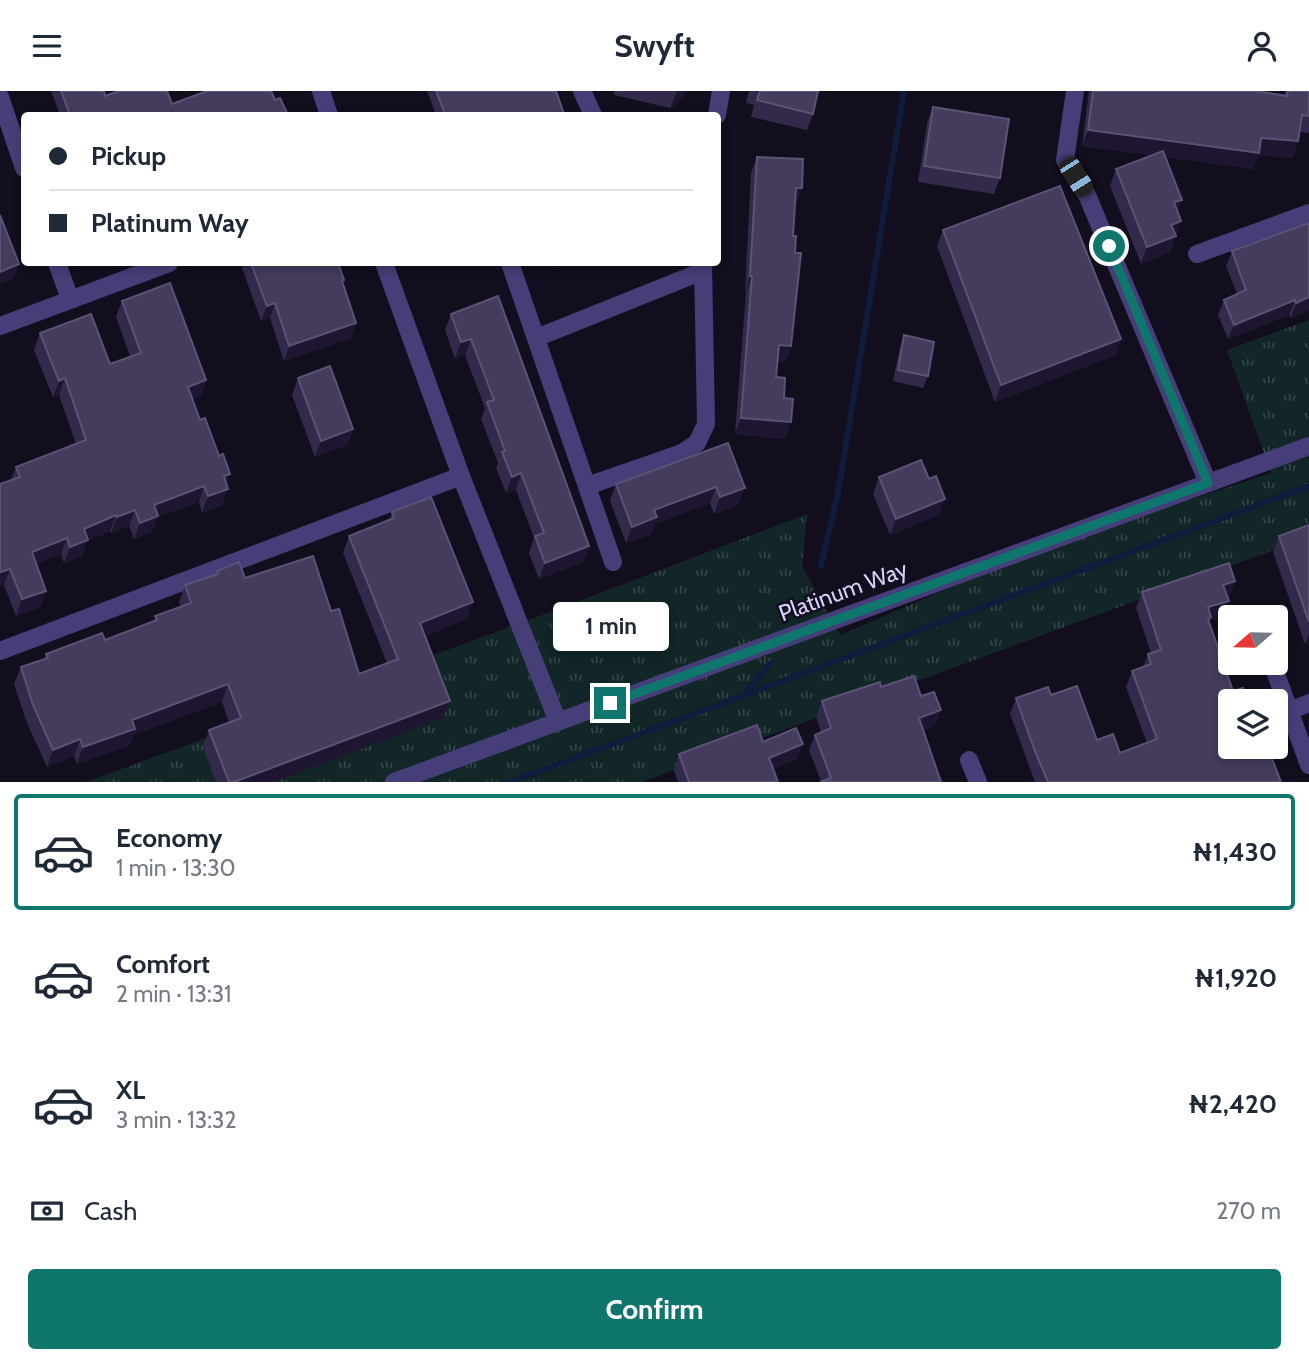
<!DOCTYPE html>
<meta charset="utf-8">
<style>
:root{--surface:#fff;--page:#f2f2f3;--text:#1f2937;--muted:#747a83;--line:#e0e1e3;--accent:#0f766e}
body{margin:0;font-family:Cabin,sans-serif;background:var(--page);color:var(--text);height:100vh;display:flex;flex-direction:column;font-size:26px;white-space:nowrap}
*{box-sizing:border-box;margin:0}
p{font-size:23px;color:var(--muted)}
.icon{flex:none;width:38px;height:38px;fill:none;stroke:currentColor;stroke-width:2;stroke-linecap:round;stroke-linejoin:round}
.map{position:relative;height:691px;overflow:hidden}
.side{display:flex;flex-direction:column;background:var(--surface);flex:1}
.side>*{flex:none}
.banner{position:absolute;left:21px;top:21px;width:700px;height:154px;border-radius:7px;box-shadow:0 4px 10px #0003;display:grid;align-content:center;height:154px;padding:0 28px;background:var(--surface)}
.needle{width:46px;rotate:250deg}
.controls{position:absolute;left:1218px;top:514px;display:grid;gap:14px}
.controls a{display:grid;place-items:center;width:70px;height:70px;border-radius:7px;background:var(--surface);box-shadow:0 4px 10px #0003;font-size:35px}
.end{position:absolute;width:32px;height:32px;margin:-16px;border:9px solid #0f766e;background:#fff;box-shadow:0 0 0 4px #fff}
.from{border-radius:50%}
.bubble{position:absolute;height:49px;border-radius:7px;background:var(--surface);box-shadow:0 4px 10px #0003;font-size:23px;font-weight:700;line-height:49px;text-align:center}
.car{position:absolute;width:21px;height:42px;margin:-21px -10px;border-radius:9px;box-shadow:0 0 5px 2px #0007;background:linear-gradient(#222 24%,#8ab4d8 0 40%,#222 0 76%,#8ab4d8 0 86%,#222 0)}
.banner b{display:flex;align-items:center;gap:24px;height:66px;font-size:26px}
.banner b+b{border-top:2px solid var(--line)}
.banner i{width:18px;height:18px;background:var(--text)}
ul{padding:12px 0 0;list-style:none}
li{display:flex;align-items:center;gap:21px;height:116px;margin:0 14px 10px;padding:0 14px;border:4px solid transparent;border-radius:7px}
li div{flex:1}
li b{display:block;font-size:26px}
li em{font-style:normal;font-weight:700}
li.active{border-color:var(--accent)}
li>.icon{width:63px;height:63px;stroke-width:1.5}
.pay{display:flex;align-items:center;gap:18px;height:77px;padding:0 28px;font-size:26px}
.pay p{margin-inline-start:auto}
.cta{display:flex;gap:14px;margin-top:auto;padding:14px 28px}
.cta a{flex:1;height:80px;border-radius:7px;background:var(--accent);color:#fff;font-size:28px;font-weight:700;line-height:80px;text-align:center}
header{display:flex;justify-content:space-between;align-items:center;height:91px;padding:0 28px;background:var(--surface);font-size:32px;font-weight:700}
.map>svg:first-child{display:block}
</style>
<header><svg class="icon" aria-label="menu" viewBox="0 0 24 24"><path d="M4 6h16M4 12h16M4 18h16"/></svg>Swyft<svg class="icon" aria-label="person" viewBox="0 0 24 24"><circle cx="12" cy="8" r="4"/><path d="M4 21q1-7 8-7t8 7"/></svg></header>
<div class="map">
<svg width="1309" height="691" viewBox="0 0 1309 691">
<defs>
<pattern id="grass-tufts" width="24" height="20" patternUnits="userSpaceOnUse" patternTransform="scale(1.75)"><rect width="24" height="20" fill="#122627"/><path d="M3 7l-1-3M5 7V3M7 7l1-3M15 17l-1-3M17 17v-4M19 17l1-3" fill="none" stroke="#344447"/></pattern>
</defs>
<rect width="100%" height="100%" fill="#120e1e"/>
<polygon fill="url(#grass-tufts)" points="1309,229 1309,445 1274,459 642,691 86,691 537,526 807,423 802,475 840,544 1035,460 1271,382 1227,259"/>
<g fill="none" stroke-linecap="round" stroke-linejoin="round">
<g stroke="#0f1c3c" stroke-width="6">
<polyline points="821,474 838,402 904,0"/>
<polyline points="746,601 770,573"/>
<polyline points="510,691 1309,395"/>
</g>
<g stroke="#453e78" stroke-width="18">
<polyline points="321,0 329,24"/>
<polyline points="582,0 593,24"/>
<polyline points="1075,0 1065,69 1087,104 1208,392"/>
<polyline points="0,6 24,77"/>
<polyline points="717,24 721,0"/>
<polyline points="1197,163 1309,122"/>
<polyline points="57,172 70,208"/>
<polyline points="384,172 461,385 558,631"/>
<polyline points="510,172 613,471"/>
<polyline points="0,235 169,172"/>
<polyline points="536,247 703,180"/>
<polyline points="587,395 682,362 697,352 706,333 703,172"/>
<polyline points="0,560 461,385"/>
<polyline points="1272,572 1309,674"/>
<polyline points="1289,620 1309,612"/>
<polyline points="969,669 978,691"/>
</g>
<polyline stroke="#453e78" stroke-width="18" points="394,691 1309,355"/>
</g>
<g fill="#33294a">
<polygon points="51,0 104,0 105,5 172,13 275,9 288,24 60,24"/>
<polygon points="427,0 556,0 564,23 563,24 436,24"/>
<polygon points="614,0 685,0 683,7 670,17 614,4"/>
<polygon points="749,0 818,0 813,23 807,39 751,26 754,14 746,12"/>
<polygon points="1089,0 1256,0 1284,4 1285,0 1309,0 1309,42 1300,41 1298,50 1293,67 1258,64 1253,78 1165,66 1177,120 1181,130 1170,161 1141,173 1110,95 1116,78 1151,64 1082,55"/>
<polygon points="933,16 1000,87 994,103 918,91 927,32"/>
<polygon points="757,66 802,97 795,113 793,145 791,255 785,271 777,270 776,286 784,307 785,348 735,343 746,201 745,201 751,82"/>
<polygon points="943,139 1121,248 1116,264 995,311 937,155"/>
<polygon points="1232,160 1309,219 1291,227 1289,224 1228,248 1218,224 1224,209 1237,203 1226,175"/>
<polygon points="244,172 338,172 343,193 356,232 351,247 284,270 270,227 261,230 242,177"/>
<polygon points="498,205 589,455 583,471 539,488 529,462 534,447 516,399 506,402 496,377 498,372 481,328 485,317 465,264 455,268 445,239 451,223"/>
<polygon points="122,210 206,289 201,305 192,308 226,393 222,414 202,422 199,411 157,426 152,441 134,448 129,435 111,442 110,440 87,450 82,465 64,472 61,463 36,473 46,500 40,516 16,525 4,494 0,495 0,393 11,389 16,376 76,353 59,304 53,306 34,259 40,242 110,273 130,265 116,226"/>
<polygon points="904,244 928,285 923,297 893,290 900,256"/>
<polygon points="298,287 353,338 347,354 315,366 292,304"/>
<polygon points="728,352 739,413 714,423 710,412 655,433 651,443 626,452 610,410 616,393"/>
<polygon points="879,386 939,424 890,444 873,403"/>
<polygon points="392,421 467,528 425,545 443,627 274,691 216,691 203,656 209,639 229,631 222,611 133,644 129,655 77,673 74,665 47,676 27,632 14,593 21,576 44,568 46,563 105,549 154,531 155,525 181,516 179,511 185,494 216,483 217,480 245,487 331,520 359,583 387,572 343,462 349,445 389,429"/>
<polygon points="1309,434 1309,552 1305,553 1273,461 1279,445"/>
<polygon points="1235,490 1229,506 1228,507 1223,526 1210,530 1209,532 1230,611 1230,656 1239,667 1281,691 1035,691 1010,623 1016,607 1051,604 1097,649 1120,662 1147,652 1126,596 1132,580 1143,576 1148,563 1151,562 1136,517 1142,501"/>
<polygon points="881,596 921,605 935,635 923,639 941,691 821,690 809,659 815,644 821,641 816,626 822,610"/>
<polygon points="763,651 797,668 773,678 778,691 678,691 674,679 679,663"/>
</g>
<g fill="#1e1631">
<polygon points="677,0 685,0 683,7 670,17"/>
<polygon points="1088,39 1261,47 1298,50 1293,67 1258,64 1253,78 1082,55"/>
<polygon points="796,97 802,97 796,113 790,113"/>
<polygon points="1182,109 1176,125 1174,111"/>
<polygon points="1181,130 1170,161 1141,173 1147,156 1171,134"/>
<polygon points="558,172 567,172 556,176"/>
<polygon points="19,173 14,187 0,193 0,181"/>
<polygon points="750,185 752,185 746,201 745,201"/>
<polygon points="1309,206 1309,219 1291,227 1296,212"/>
<polygon points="1295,209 1289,224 1228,248 1234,234"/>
<polygon points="275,212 270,227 261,230 267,215"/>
<polygon points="356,232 351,247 284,270 289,255"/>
<polygon points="471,248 465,264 455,268 461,251"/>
<polygon points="1121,248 1116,264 995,311 1001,294"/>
<polygon points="779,254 791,255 785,271 773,270"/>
<polygon points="65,287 59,304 53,306 59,290"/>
<polygon points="206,289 201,305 182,312 188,296"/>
<polygon points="741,327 791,331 785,348 735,343"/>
<polygon points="353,338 347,354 315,366 321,350"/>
<polygon points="521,382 516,399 506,402 512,386"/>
<polygon points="230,383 224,399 224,385"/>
<polygon points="204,395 199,411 157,426 152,441 134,448 140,432 154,414"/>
<polygon points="716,396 710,412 655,433 651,443 626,452 632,436 654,419"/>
<polygon points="745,397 739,413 714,423 720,406"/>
<polygon points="228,398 222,414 202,422 208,405"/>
<polygon points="945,408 939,424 890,444 896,428"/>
<polygon points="135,419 129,435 111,442 117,426"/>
<polygon points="116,424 110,440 87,450 82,465 64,472 70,456 84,438"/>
<polygon points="67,447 61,463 26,477 32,461"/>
<polygon points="589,455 583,471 539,488 545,472"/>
<polygon points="10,478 4,494 0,495 0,484 1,481"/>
<polygon points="1235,490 1229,506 1218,510 1223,494"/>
<polygon points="46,500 40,516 16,525 22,508"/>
<polygon points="1229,510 1223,526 1210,530 1206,542 1208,516"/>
<polygon points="473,511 467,528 414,549 420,532"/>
<polygon points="1309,542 1309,552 1305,553"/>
<polygon points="228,593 222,611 133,644 129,655 77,673 83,656 132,629"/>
<polygon points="450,610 443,627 274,691 234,691"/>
<polygon points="941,619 935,635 914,642 919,627"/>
<polygon points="80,648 74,665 47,676 53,659"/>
<polygon points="803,653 797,668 764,682 769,667"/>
</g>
<g fill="#443b5d" stroke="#5c5276" stroke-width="2">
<polygon points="61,0 104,0 105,5 119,0 167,0 172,13 207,0 271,0 275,9 280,7 288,24 70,24"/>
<polygon points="436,0 556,0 564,23 561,24 442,24 445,23"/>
<polygon points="760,0 818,0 813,23 757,9"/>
<polygon points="1093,0 1256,0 1287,5 1288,0 1309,0 1309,25 1302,24 1298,50 1261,47 1259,62 1088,39"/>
<polygon points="933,16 1009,28 1000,87 924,75"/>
<polygon points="1163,60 1182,109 1174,111 1181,130 1171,134 1176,145 1147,156 1116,78"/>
<polygon points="757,66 803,68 802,97 796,97 793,145 796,145 795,162 801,162 791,255 779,254 776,286 785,287 784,307 793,308 791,331 741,327 752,185 750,185"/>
<polygon points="1060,95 1121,248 1001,294 943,139"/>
<polygon points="0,124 19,173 0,181"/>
<polygon points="1309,132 1309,206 1296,212 1295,209 1234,234 1224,209 1246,199 1232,160"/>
<polygon points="251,172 338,172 344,189 342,190 356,232 289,255 275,212 267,215"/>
<polygon points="170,192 206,289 188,296 200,329 205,327 219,365 223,363 230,383 224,385 228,398 208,405 204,395 154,414 158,425 140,432 135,419 117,426 116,424 84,438 88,449 70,456 67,447 32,461 46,500 22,508 10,478 1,481 0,478 0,393 20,386 16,376 86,349 65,287 59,290 40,242 91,223 110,273 141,262 122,210"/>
<polygon points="498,205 589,455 545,472 535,445 544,442 521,382 512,386 502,361 505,360 487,311 494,309 471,248 461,251 451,223"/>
<polygon points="904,244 934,251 928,285 898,279"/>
<polygon points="330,275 353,338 321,350 298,287"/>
<polygon points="728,352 745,397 720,406 716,396 654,419 657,426 632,436 616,393"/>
<polygon points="921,369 929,388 936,385 945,408 896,428 879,386"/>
<polygon points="431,406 473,511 420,532 450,610 234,691 229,691 209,639 241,627 228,593 132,629 135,638 83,656 80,648 53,659 33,614 21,576 48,567 46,563 102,542 105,549 157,529 155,525 191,512 185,494 218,483 217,480 239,471 245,487 313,465 331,520 339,518 359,583 398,568 349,445 394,427 392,421"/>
<polygon points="1309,434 1309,531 1279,445"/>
<polygon points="1229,472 1235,490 1223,494 1229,510 1208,516 1211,526 1208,528 1233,600 1243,597 1248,611 1230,611 1230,636 1228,636 1230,643 1230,656 1235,656 1239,667 1268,657 1281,691 1048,691 1034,658 1016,607 1048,596 1051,604 1077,595 1097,649 1113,643 1120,662 1157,648 1132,580 1151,573 1148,563 1161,559 1142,501"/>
<polygon points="914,585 921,605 934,601 941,619 919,627 941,691 820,691 831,687 815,644 831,637 822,610 880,591 881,596"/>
<polygon points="757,634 763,651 796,637 803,653 769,667 778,691 689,691 679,663"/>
</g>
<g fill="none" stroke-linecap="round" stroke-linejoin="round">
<polyline stroke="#0f766e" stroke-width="9" points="610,612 1208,392 1109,155"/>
</g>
<g text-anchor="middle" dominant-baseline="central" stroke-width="5" stroke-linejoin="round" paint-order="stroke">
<g font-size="23" fill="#d9d0fa" stroke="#120e1e">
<text transform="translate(843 500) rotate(-20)">Platinum Way</text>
</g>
</g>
</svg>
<div class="controls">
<a><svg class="needle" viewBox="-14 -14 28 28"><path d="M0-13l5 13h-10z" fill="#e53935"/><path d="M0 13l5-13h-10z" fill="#747a83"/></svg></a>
<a><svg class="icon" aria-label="layers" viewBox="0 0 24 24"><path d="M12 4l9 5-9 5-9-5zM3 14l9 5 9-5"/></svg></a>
</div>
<i class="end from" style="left:1109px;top:155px"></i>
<i class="end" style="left:610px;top:612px"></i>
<div class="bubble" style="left:553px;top:511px;width:116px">1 min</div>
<i class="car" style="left:1076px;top:86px;rotate:148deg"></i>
<div class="banner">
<b><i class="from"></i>Pickup</b>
<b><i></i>Platinum Way</b>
</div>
</div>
<section class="side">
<ul>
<li class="active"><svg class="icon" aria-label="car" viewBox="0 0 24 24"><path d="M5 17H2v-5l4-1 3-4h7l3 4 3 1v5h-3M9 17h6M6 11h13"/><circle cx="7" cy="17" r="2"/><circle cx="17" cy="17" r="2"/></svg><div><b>Economy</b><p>1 min · 13:30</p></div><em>₦1,430</em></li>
<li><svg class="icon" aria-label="car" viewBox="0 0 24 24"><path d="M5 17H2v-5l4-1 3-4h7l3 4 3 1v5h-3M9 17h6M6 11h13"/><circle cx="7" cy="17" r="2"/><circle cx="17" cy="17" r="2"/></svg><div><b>Comfort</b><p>2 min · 13:31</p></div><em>₦1,920</em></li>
<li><svg class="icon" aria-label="car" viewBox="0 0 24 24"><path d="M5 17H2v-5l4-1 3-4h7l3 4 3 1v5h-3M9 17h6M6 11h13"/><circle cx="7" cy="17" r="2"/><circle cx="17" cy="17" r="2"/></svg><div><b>XL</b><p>3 min · 13:32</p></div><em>₦2,420</em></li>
</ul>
<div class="pay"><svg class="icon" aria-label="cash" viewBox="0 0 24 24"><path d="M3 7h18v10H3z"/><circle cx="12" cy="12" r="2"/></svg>Cash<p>270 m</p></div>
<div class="cta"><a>Confirm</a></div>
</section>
